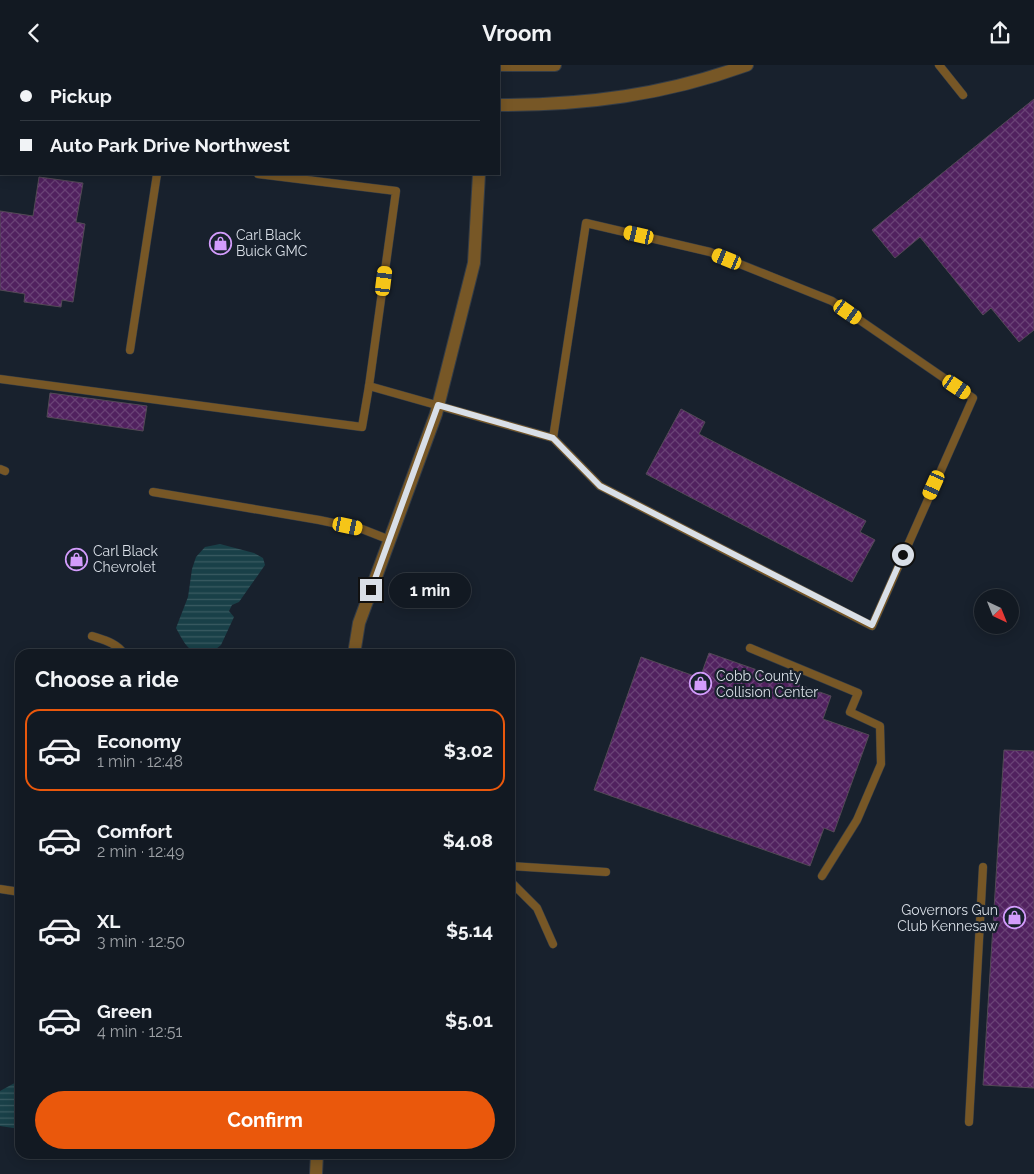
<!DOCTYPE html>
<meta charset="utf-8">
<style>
:root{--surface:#121922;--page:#1f262f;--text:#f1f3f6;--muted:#9ca0a5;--line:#313840;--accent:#ea580c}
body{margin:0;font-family:Raleway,sans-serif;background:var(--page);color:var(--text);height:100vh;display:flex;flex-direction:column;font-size:19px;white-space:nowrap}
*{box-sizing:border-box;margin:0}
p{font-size:16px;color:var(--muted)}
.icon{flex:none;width:28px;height:28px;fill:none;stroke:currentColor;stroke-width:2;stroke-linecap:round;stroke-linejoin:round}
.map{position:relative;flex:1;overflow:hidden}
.details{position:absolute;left:15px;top:584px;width:500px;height:510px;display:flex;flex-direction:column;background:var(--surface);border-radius:15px;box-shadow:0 2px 12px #0003,0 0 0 1px var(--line)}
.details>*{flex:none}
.hud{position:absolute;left:0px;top:0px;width:500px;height:110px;box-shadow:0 2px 12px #0003,0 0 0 1px var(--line);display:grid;align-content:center;height:110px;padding:0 20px;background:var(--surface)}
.needle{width:32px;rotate:137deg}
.buttons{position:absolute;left:974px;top:524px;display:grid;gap:10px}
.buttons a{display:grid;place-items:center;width:45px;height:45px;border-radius:50%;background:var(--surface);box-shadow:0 2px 12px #0003,0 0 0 1px var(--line);font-size:25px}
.end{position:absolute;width:22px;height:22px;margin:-11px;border:6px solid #d9dfe7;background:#111;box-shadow:0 0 0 2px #111}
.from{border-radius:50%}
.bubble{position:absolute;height:35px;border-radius:18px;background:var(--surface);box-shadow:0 2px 12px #0003,0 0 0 1px var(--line);font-size:16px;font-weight:700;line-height:35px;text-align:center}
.car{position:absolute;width:15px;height:30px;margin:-15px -8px;border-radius:6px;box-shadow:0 0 4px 1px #0007;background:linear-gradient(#f5c518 24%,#345 0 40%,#f5c518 0 76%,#345 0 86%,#f5c518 0)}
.hud b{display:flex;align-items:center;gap:18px;height:48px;font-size:19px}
.hud b+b{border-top:1px solid var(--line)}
.hud i{width:12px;height:12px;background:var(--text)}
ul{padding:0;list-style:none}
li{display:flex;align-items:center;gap:15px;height:82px;margin:0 10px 8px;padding:0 10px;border:2px solid transparent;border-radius:15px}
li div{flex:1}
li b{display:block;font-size:19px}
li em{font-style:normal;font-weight:700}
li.current{border-color:var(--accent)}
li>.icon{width:45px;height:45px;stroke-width:1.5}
h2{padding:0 20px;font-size:22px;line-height:60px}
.action{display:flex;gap:10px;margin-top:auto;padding:10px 20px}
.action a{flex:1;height:58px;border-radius:30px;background:var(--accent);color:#fff;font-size:20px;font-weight:700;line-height:58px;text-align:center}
header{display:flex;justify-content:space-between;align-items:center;height:65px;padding:0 20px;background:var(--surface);font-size:22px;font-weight:700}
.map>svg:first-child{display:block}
</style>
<header><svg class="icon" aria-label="back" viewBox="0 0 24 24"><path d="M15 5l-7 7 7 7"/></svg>Vroom<svg class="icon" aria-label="share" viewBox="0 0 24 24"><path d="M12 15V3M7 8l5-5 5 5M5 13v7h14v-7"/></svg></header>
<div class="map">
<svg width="1034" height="1109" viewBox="0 0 1034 1109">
<defs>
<pattern id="water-rules" width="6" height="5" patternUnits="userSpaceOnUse" patternTransform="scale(1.25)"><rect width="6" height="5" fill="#194048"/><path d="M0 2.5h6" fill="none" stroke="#3a5b62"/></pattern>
<pattern id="building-cross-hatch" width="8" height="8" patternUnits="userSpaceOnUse" patternTransform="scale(1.25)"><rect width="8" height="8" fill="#51215f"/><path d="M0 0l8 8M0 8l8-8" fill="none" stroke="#694176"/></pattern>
</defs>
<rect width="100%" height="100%" fill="#18212d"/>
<g fill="url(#water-rules)">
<path d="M 220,479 L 254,488 L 263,493 L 265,500 L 239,537 L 232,540 L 229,546 L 234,552 L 221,580 L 211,588 C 189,590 186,581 176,563 L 188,532 L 192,504 L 196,492 L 205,482 Z"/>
<polygon points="20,1015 20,1064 0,1061 0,1026"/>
<polygon points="118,1089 249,1089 245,1093"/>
</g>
<g fill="url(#building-cross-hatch)" stroke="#534956">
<polygon points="1034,34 1034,265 1019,277 991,243 983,250 920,172 895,193 872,165"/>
<polygon points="39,112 83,118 76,157 85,159 73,237 62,235 61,242 24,237 25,229 0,225 0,146 33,151"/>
<polygon points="50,328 147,341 143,366 47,352"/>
<polygon points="681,344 705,357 699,369 866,456 860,467 875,475 852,517 646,409"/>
<polygon points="709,588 831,631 823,654 869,670 834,767 824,763 810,801 594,725 641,592 700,613"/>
<polygon points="1004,685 1034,686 1034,1023 983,1020"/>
</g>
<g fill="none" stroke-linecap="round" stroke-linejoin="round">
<defs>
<g id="service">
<polyline points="939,0 963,30"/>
<polyline points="0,76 1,76"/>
<polyline points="130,285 157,109"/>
<polyline points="0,314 362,362 369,321 396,126 258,109"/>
<polyline points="369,321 553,373 586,158 710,187 832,236 973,333 872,561 600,421 553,373"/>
<polyline points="0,404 5,406"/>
<polyline points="153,427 319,455 362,464 390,475"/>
<path d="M 92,571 C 104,575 117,578 124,589"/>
<polyline points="750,583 858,628 850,647 880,661 881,699 857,755 822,811"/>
<polyline points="510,801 606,807"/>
<polyline points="510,816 537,843 553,879"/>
<polyline points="0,824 20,827"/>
<polyline points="969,1057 983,802"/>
</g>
<g id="minor">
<polyline points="354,589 359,558 436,349 474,198 479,109"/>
<polyline points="316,1109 317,1089"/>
</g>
<g id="tertiary">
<polyline points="480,0 555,0"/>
<polyline points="0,6 1,6"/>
<path d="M 499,40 C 587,40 664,30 747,0"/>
</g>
</defs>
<use href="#service" stroke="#333c47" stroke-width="9"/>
<use href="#minor" stroke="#333c47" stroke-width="14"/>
<use href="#tertiary" stroke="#333c47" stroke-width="14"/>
<use href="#service" stroke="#775726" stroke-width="8"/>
<use href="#minor" stroke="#775726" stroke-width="12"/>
<use href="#tertiary" stroke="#775726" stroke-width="12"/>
</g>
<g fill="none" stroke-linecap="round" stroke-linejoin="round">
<polyline stroke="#d9dfe7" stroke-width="6" points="371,525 438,340 553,373 600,421 872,560 903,490"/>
</g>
<defs>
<symbol id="shop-ring" viewBox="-11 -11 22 22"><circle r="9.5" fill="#18212d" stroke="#d39cfc" stroke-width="1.5"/><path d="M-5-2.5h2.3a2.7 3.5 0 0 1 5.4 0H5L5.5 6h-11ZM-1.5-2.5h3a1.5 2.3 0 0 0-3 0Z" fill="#d39cfc"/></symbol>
</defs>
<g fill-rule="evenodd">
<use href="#shop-ring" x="208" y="166" width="25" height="25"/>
<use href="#shop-ring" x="64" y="482" width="25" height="25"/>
<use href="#shop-ring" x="688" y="606" width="25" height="25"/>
<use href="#shop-ring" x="1002" y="840" width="25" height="25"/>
</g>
<g text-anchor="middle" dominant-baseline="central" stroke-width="4.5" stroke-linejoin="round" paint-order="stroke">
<g font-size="14" fill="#d9dfe7" stroke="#18212d" text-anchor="start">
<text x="236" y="170">Carl Black<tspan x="236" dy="16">Buick GMC</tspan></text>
<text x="93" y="486">Carl Black<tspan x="93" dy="16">Chevrolet</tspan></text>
<text x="716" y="611">Cobb County<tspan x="716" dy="16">Collision Center</tspan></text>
<text x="998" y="845" text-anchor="end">Governors Gun<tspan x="998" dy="16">Club Kennesaw</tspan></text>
</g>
</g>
</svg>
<div class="buttons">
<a><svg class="needle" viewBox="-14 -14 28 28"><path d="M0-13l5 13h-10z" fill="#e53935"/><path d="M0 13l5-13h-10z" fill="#9ca0a5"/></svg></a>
</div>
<i class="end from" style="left:903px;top:490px"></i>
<i class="end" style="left:371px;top:525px"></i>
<div class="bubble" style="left:389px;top:508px;width:82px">1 min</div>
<i class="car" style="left:639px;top:170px;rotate:283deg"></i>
<i class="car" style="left:727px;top:194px;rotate:292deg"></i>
<i class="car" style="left:384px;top:216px;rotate:7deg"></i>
<i class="car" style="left:848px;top:247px;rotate:125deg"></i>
<i class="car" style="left:957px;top:322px;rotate:124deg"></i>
<i class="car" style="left:934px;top:420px;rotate:204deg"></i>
<i class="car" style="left:348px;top:461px;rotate:102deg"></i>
<div class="hud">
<b><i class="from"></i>Pickup</b>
<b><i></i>Auto Park Drive Northwest</b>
</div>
<section class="details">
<h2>Choose a ride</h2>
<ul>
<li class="current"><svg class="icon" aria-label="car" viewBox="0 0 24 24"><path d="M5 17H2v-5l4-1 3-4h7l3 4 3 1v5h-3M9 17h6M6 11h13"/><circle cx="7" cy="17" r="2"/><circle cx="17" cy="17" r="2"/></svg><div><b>Economy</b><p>1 min · 12:48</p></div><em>$3.02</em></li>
<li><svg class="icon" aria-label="car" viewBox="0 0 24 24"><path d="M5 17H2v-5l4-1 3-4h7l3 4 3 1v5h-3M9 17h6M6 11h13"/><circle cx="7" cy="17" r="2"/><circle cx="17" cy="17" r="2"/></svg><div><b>Comfort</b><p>2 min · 12:49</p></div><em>$4.08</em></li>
<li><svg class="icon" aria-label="car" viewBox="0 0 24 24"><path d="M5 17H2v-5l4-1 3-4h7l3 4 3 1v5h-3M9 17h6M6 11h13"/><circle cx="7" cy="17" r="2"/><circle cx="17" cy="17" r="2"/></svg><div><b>XL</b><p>3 min · 12:50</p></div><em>$5.14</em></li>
<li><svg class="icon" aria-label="car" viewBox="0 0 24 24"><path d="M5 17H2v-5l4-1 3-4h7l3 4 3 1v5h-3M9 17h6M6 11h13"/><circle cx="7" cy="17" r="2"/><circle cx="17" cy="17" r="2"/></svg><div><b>Green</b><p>4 min · 12:51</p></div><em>$5.01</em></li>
</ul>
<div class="action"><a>Confirm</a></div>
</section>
</div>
